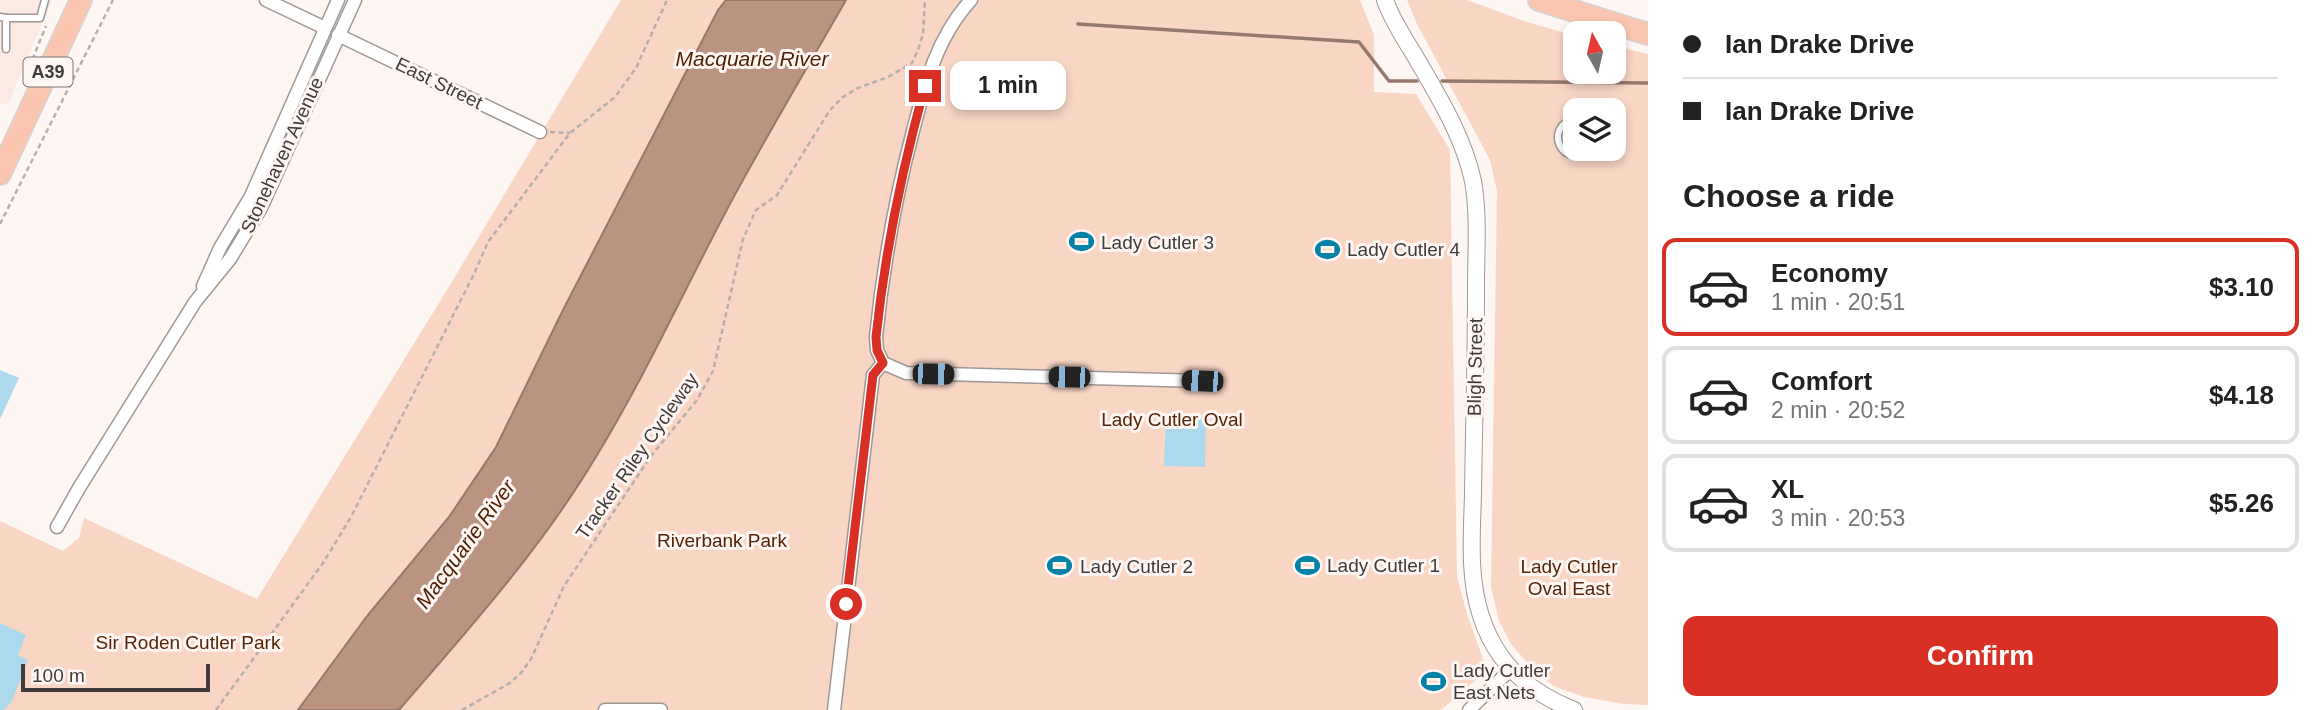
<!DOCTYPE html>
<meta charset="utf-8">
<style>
:root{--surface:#fff;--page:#f6f6f6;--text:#222;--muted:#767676;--line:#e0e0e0;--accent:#d93025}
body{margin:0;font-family:Arial,sans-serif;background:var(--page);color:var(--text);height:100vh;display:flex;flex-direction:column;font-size:26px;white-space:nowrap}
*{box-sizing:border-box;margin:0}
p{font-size:23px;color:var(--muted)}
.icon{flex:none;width:38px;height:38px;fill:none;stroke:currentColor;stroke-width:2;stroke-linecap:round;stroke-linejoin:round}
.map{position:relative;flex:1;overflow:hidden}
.side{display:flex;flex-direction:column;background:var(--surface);width:665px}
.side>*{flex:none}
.guide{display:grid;align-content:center;height:154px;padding:0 35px;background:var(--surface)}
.needle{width:46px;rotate:352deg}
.buttons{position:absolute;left:1563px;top:21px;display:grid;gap:14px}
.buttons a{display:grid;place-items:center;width:63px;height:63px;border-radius:14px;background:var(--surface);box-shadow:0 4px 10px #0003;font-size:35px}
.scale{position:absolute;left:21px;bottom:18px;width:189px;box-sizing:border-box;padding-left:7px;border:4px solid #3f3c3b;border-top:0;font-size:19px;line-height:24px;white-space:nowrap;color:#3f3c3b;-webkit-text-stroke:5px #fef6f3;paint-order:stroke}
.end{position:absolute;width:32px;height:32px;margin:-16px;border:9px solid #d93025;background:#fff;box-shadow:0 0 0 4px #fff}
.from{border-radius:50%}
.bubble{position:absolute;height:49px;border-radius:14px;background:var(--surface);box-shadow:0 4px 10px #0003;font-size:23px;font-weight:600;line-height:49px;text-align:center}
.car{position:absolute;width:21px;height:42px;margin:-21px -10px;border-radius:9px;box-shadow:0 0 5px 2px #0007;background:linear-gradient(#222 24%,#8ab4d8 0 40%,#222 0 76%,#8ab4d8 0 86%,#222 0)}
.guide b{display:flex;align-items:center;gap:24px;height:66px;font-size:26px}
.guide b+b{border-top:2px solid var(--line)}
.guide i{width:18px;height:18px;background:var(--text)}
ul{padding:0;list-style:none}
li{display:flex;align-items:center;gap:21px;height:98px;margin:0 14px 10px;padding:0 21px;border:4px solid var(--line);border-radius:14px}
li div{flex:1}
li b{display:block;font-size:26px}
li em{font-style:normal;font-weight:600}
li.active{border-color:var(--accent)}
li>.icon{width:63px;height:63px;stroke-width:1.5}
h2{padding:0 35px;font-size:32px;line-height:84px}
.action{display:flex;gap:14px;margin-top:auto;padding:14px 35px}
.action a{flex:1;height:80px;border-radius:14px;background:var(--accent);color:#fff;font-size:28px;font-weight:600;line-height:80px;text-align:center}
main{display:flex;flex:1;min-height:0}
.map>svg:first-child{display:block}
</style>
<main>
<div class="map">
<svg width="1648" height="710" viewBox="0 0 1648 710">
<rect width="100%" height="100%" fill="#fef6f3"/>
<polygon fill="#faeae3" points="0,0 52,0 8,104 0,104"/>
<g fill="#f9d5c4" fill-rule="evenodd">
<polygon points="621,0 726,0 718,10 562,312 496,447 449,517 367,616 298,710 0,710 0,521 63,551 79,538 84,518 257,599 453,280"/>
<path d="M 846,0 L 1360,0 L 1374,35 L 1374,92 L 1416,94 L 1450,150 L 1457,577 L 1468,617 L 1487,670 L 1441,710 L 399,710 C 468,630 540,550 594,460 C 648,372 689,279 738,189 C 773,125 810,63 846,0 Z"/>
<path d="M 1407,0 L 1467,0 L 1524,21 L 1575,36 L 1575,72 L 1614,72 L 1614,46 L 1648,54 L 1648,705 L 1624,704 L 1584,697 L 1553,686 L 1530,666 L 1511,644 L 1499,621 L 1491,587 L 1497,191 L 1490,160 L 1417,24 ZM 1575,110 L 1614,110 L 1614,149 L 1575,149 Z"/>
</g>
<path fill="#bb9381" stroke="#96796c" stroke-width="2" d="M 726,0 L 846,0 C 810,63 773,125 738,189 C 689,279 648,372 594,460 C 540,550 468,630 399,710 L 298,710 L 367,616 L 449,517 L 496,447 L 562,312 L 718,10 Z"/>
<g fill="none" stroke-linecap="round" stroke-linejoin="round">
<g stroke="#96796c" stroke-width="3.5">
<polyline points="1078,24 1359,42 1389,81 1417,81"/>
<polyline points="1442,81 1648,83"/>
</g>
</g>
<g fill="#acd9ee">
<polygon points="0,370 19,378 0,419"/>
<polygon points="1166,416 1206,417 1205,467 1164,466"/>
<polygon points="0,623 26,635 18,655 28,660 12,701 4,710 0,710"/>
</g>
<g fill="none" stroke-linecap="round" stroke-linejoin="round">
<defs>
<g id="service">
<polyline points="0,17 6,18 6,49"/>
<polyline points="6,18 40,18 45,0"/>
<path d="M 1575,119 C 1541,127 1564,172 1590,149"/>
</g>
<g id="minor">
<polyline points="266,0 325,28"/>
<polyline points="338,35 540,132"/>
<polyline points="203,286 220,248 251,196 338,0"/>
<polyline points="883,363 906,373 1202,381"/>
<polyline points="57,527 79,488 195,302 230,259 261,208 355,0"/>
<polyline points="605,710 661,710"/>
<path d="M 834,710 L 873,375 L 883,363 L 877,350 L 876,337 C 883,268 895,199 913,131 C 925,84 937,37 971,0"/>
<polyline points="1469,710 1511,669"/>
</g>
<path id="tertiary" d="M 1385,0 C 1392,20 1404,38 1415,56 C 1438,96 1463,135 1473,181 C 1479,215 1476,252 1476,287 C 1476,356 1474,425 1473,494 C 1472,534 1468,577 1481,616 C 1496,663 1528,692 1574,710"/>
<g id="trunk">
<polyline points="1539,0 1648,34"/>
<polyline points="0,174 81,0"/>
</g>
</defs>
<use href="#service" stroke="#9f9895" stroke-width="9"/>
<use href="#minor" stroke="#9f9895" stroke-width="15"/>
<use href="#tertiary" stroke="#9f9895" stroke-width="18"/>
<use href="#trunk" stroke="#d5d4d4" stroke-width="24"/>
<g stroke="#b4aeac" stroke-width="2.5" stroke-dasharray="5 3.5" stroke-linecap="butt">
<polyline points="26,75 46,26"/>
<polyline points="550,132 570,133"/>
<polyline points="0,224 113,0"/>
<polyline points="216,710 323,563 351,517 474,274 488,242 570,133 615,97 636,68 667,0"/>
<polyline points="462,710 510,683 521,673 531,659 564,586 651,456 697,400 713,371 743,239 756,210 777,195 830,110 843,97 858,88 888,77 912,63 918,50 923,34 925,0"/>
</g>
<use href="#service" stroke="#fff" stroke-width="6"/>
<use href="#minor" stroke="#fff" stroke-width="12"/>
<use href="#tertiary" stroke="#fff" stroke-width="16"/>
<use href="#trunk" stroke="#fac6af" stroke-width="21"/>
</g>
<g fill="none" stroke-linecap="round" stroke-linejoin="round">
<path stroke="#d93025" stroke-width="9" d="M 846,604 L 873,375 L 883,363 L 877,350 L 876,337 C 885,252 902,169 925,86"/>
</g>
<defs>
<symbol id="stadium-bare" viewBox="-9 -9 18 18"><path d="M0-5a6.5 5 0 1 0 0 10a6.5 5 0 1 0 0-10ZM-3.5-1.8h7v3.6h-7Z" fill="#0481a6" stroke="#fef6f3" stroke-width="2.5" paint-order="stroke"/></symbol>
</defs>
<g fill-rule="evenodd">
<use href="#stadium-bare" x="1064" y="224" width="35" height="35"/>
<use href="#stadium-bare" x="1310" y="232" width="35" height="35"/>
<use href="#stadium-bare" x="1290" y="548" width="35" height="35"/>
<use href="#stadium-bare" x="1042" y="548" width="35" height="35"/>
<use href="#stadium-bare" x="1416" y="664" width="35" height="35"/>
</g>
<g text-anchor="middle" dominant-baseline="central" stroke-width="6" stroke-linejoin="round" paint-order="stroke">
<rect fill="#fef6f3" stroke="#787472" stroke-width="2" x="23.5" y="57.5" width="49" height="29" rx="5"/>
<g font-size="18" font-weight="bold" fill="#3f3c3b">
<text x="48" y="72">A39</text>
</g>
<g font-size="19" fill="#3f3c3b" stroke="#fef6f3">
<text transform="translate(439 83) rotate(26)">East Street</text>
<text transform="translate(282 155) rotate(-65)">Stonehaven Avenue</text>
<text transform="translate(1475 367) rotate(-89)">Bligh Street</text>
<text transform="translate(637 456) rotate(-55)">Tracker Riley Cycleway</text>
</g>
<g font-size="19" fill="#3f3c3b" stroke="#fef6f3" text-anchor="start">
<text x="1101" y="242">Lady Cutler 3</text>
<text x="1347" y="249">Lady Cutler 4</text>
<text x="1327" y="565">Lady Cutler 1</text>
<text x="1080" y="566">Lady Cutler 2</text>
<text x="1453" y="670">Lady Cutler<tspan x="1453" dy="22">East Nets</tspan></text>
</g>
<g font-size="19" fill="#562306" stroke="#fef6f3">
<text x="1172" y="419">Lady Cutler Oval</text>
<text x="722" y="540">Riverbank Park</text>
<text x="1569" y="566">Lady Cutler<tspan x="1569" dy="22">Oval East</tspan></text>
<text x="188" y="642">Sir Roden Cutler Park</text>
</g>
<g font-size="21" font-style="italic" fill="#501e01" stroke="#fef6f3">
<text x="752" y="58">Macquarie River</text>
<text transform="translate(465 544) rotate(-54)">Macquarie River</text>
</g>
</g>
</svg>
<div class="buttons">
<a><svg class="needle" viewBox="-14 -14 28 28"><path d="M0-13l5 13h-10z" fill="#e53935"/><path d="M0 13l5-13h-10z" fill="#767676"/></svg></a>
<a><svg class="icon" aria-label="layers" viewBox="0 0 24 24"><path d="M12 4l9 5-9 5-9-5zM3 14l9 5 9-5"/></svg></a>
</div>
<div class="scale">100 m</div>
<i class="end from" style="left:846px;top:604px"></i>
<i class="end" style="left:925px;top:86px"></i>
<div class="bubble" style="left:950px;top:61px;width:116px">1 min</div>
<i class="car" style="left:933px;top:374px;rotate:91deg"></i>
<i class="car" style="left:1069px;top:377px;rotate:271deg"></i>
<i class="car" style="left:1202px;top:381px;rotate:272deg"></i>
</div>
<section class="side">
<div class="guide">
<b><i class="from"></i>Ian Drake Drive</b>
<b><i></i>Ian Drake Drive</b>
</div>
<h2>Choose a ride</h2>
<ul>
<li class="active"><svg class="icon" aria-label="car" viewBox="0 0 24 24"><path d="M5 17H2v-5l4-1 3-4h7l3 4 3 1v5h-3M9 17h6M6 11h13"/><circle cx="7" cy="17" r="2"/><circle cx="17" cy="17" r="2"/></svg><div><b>Economy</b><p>1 min · 20:51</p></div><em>$3.10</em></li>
<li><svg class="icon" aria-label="car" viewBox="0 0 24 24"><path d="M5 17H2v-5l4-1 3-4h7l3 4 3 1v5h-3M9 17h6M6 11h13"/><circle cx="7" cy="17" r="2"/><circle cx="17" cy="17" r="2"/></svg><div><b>Comfort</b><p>2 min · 20:52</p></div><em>$4.18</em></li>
<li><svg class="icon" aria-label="car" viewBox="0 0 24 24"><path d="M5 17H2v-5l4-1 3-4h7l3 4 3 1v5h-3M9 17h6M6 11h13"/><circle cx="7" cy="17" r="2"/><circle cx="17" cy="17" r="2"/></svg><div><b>XL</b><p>3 min · 20:53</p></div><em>$5.26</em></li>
</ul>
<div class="action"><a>Confirm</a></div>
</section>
</main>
